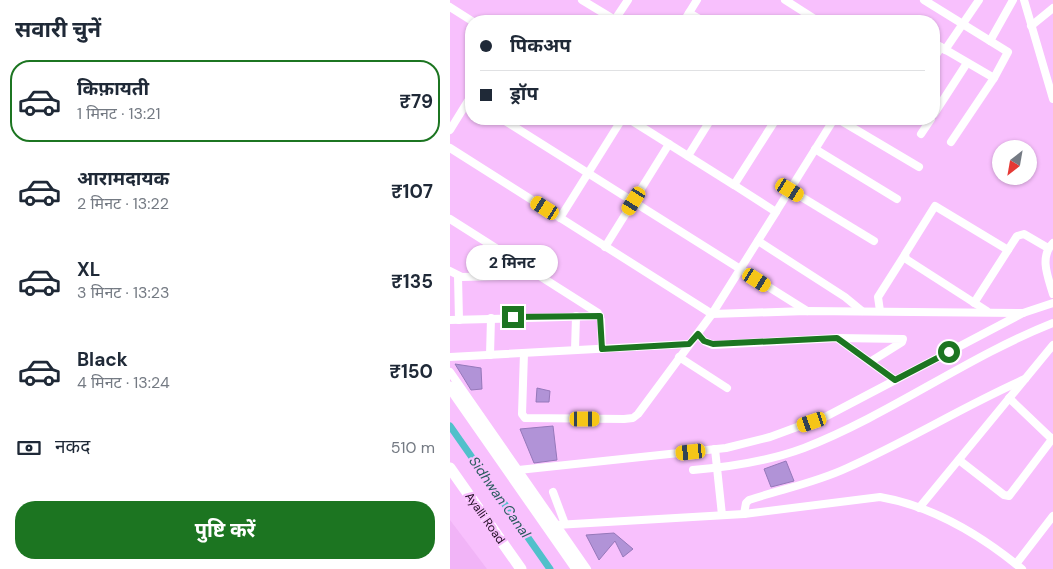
<!DOCTYPE html>
<html lang="hi">
<meta charset="utf-8">
<style>
:root{--surface:#fff;--page:#f2f2f3;--text:#1f2937;--muted:#747a83;--line:#e0e1e3;--accent:#1c7521}
body{margin:0;font-family:"DM Sans","Noto Sans Devanagari",sans-serif;background:var(--page);color:var(--text);height:100vh;display:flex;flex-direction:column;font-size:19px;white-space:nowrap}
*{box-sizing:border-box;margin:0}
p{font-size:16px;color:var(--muted)}
.icon{flex:none;width:28px;height:28px;fill:none;stroke:currentColor;stroke-width:2;stroke-linecap:round;stroke-linejoin:round}
.map{position:relative;flex:1;overflow:hidden}
.side{display:flex;flex-direction:column;background:var(--surface);width:450px}
.side>*{flex:none}
.hud{position:absolute;left:15px;top:15px;width:475px;height:110px;border-radius:20px;box-shadow:0 1px 4px #0004;display:grid;align-content:center;height:110px;padding:0 15px;background:var(--surface)}
.needle{width:32px;rotate:211deg}
.tools{position:absolute;left:542px;top:140px;display:grid;gap:10px}
.tools a{display:grid;place-items:center;width:45px;height:45px;border-radius:50%;background:var(--surface);box-shadow:0 1px 4px #0004;font-size:25px}
.end{position:absolute;width:22px;height:22px;margin:-11px;border:6px solid #1c7521;background:#fff;box-shadow:0 0 0 2px #fff}
.from{border-radius:50%}
.bubble{position:absolute;height:35px;border-radius:18px;background:var(--surface);box-shadow:0 1px 4px #0004;font-size:16px;font-weight:700;line-height:35px;text-align:center}
.car{position:absolute;width:15px;height:30px;margin:-15px -8px;border-radius:6px;box-shadow:0 0 4px 1px #0007;background:linear-gradient(#f5c518 24%,#345 0 40%,#f5c518 0 76%,#345 0 86%,#f5c518 0)}
.hud b{display:flex;align-items:center;gap:18px;height:48px;font-size:19px}
.hud b+b{border-top:1px solid var(--line)}
.hud i{width:12px;height:12px;background:var(--text)}
ul{padding:0;list-style:none}
li{display:flex;align-items:center;gap:15px;height:82px;margin:0 10px 8px;padding:0 5px;border:2px solid transparent;border-radius:20px}
li div{flex:1}
li b{display:block;font-size:19px}
li em{font-style:normal;font-weight:700}
li.current{border-color:var(--accent)}
li>.icon{width:45px;height:45px;stroke-width:1.5}
h2{padding:0 15px;font-size:22px;line-height:60px}
.pay{display:flex;align-items:center;gap:12px;height:55px;padding:0 15px;font-size:19px}
.pay p{margin-inline-start:auto}
.cta{display:flex;gap:10px;margin-top:auto;padding:10px 15px}
.cta a{flex:1;height:58px;border-radius:20px;background:var(--accent);color:#fff;font-size:20px;font-weight:700;line-height:58px;text-align:center}
main{display:flex;flex:1;min-height:0}
.map>svg:first-child{display:block}
</style>
<main>
<section class="side">
<h2>सवारी चुनें</h2>
<ul>
<li class="current"><svg class="icon" aria-label="car" viewBox="0 0 24 24"><path d="M5 17H2v-5l4-1 3-4h7l3 4 3 1v5h-3M9 17h6M6 11h13"/><circle cx="7" cy="17" r="2"/><circle cx="17" cy="17" r="2"/></svg><div><b>किफ़ायती</b><p>1 मिनट · 13:21</p></div><em>₹79</em></li>
<li><svg class="icon" aria-label="car" viewBox="0 0 24 24"><path d="M5 17H2v-5l4-1 3-4h7l3 4 3 1v5h-3M9 17h6M6 11h13"/><circle cx="7" cy="17" r="2"/><circle cx="17" cy="17" r="2"/></svg><div><b>आरामदायक</b><p>2 मिनट · 13:22</p></div><em>₹107</em></li>
<li><svg class="icon" aria-label="car" viewBox="0 0 24 24"><path d="M5 17H2v-5l4-1 3-4h7l3 4 3 1v5h-3M9 17h6M6 11h13"/><circle cx="7" cy="17" r="2"/><circle cx="17" cy="17" r="2"/></svg><div><b>XL</b><p>3 मिनट · 13:23</p></div><em>₹135</em></li>
<li><svg class="icon" aria-label="car" viewBox="0 0 24 24"><path d="M5 17H2v-5l4-1 3-4h7l3 4 3 1v5h-3M9 17h6M6 11h13"/><circle cx="7" cy="17" r="2"/><circle cx="17" cy="17" r="2"/></svg><div><b>Black</b><p>4 मिनट · 13:24</p></div><em>₹150</em></li>
</ul>
<div class="pay"><svg class="icon" aria-label="cash" viewBox="0 0 24 24"><path d="M3 7h18v10H3z"/><circle cx="12" cy="12" r="2"/></svg>नकद<p>510 m</p></div>
<div class="cta"><a>पुष्टि करें</a></div>
</section>
<div class="map">
<svg width="603" height="569" viewBox="0 0 603 569">
<rect width="100%" height="100%" fill="#f8c0fd"/>
<polygon fill="#f1b4f7" points="0,520 37,569 0,569"/>
<g fill="none" stroke-linecap="round" stroke-linejoin="round">
<polyline stroke="#51c0cb" stroke-width="7" points="0,426 100,569"/>
</g>
<g fill="#b193d7" stroke="#9578ba">
<polygon points="5,364 31,368 32,389 21,390"/>
<polygon points="87,388 100,391 99,402 86,402"/>
<polygon points="103,426 107,460 84,463 70,429"/>
<polygon points="336,461 344,481 321,487 314,469"/>
<polygon points="164,533 183,549 173,557 165,541 149,560 136,535"/>
</g>
<g fill="none" stroke-linecap="round" stroke-linejoin="round">
<g stroke="#fff" stroke-width="8">
<polyline points="132,0 165,20"/>
<polyline points="335,0 368,21"/>
<polyline points="474,0 558,52 544,78 501,142"/>
<polyline points="574,0 603,99"/>
<polyline points="0,7 22,21"/>
<polyline points="239,13 253,21"/>
<polyline points="164,21 178,0"/>
<polyline points="234,21 247,0"/>
<polyline points="581,26 603,8"/>
<polyline points="540,41 563,0"/>
<polyline points="484,43 544,78"/>
<polyline points="495,50 529,0"/>
<polyline points="484,58 491,47"/>
<polyline points="484,114 517,63"/>
<polyline points="52,119 357,311"/>
<polyline points="179,119 284,185"/>
<polyline points="388,119 469,167"/>
<polyline points="0,130 21,96"/>
<polyline points="471,134 481,119"/>
<polyline points="0,148 262,314 357,311 573,313"/>
<polyline points="365,149 447,199"/>
<polyline points="238,156 261,119"/>
<polyline points="340,190 424,241"/>
<polyline points="326,212 384,119"/>
<polyline points="110,218 172,119"/>
<polyline points="0,219 148,313 151,320 152,349"/>
<polyline points="308,241 395,297 412,311"/>
<path d="M 603,243 C 589,257 598,277 603,294"/>
<polyline points="155,247 219,144"/>
<polyline points="0,271 12,277 89,275"/>
<polyline points="8,276 9,320"/>
<polyline points="524,303 567,236 574,234 598,248"/>
<polyline points="430,311 428,297 454,256"/>
<polyline points="537,311 456,259 455,254 485,206 558,250"/>
<polyline points="0,320 150,316"/>
<polyline points="248,334 254,341 263,345 387,338 453,339 452,342 420,362"/>
<polyline points="387,338 445,380"/>
<polyline points="125,350 126,316"/>
<polyline points="74,353 72,414 75,418 174,419 183,418 188,414 262,314 326,212 284,185 326,119"/>
<polyline points="40,355 41,318"/>
<polyline points="0,357 239,344"/>
<polyline points="229,357 277,388"/>
<polyline points="0,372 137,569"/>
<polyline points="559,398 602,439"/>
<polyline points="265,449 272,515"/>
<polyline points="509,460 554,495 559,496 603,438"/>
<path d="M 243,470 C 280,467 319,461 354,448 C 441,414 517,357 603,323"/>
<polyline points="59,471 276,448 320,437 377,416 573,313 603,303"/>
<polyline points="103,492 115,524"/>
<polyline points="469,508 603,345"/>
<path d="M 294,514 L 296,503 L 299,500 C 332,489 365,483 397,468 C 458,441 514,406 575,379"/>
<path d="M 106,525 L 294,514 L 430,497 C 482,506 532,536 572,569"/>
<polyline points="566,564 603,516"/>
</g>
<g stroke="#fff" stroke-width="11">
<polyline points="0,387 127,569"/>
<polyline points="0,468 71,569"/>
</g>
</g>
<g fill="none" stroke-linecap="round" stroke-linejoin="round">
<polyline stroke="#1c7521" stroke-width="6" points="63,317 150,316 152,349 239,344 248,334 254,341 263,344 387,338 445,380 499,352"/>
</g>
<g text-anchor="middle" dominant-baseline="central" stroke-width="4.5" stroke-linejoin="round" paint-order="stroke">
<g font-size="12" fill="#220e24" stroke="#f8c0fd">
<text transform="translate(35 518) rotate(55)">Ayalli Road</text>
</g>
<g font-size="14" font-style="italic" fill="#2c5c60" stroke="#f8c0fd">
<text transform="translate(50 497) rotate(55)">Sidhwan Canal</text>
</g>
</g>
</svg>
<div class="tools">
<a><svg class="needle" viewBox="-14 -14 28 28"><path d="M0-13l5 13h-10z" fill="#e53935"/><path d="M0 13l5-13h-10z" fill="#747a83"/></svg></a>
</div>
<i class="end from" style="left:499px;top:352px"></i>
<i class="end" style="left:63px;top:317px"></i>
<div class="bubble" style="left:16px;top:245px;width:92px">2 मिनट</div>
<i class="car" style="left:340px;top:190px;rotate:121deg"></i>
<i class="car" style="left:184px;top:201px;rotate:212deg"></i>
<i class="car" style="left:95px;top:208px;rotate:302deg"></i>
<i class="car" style="left:307px;top:280px;rotate:122deg"></i>
<i class="car" style="left:135px;top:419px;rotate:90deg"></i>
<i class="car" style="left:362px;top:422px;rotate:251deg"></i>
<i class="car" style="left:241px;top:452px;rotate:264deg"></i>
<div class="hud">
<b><i class="from"></i>पिकअप</b>
<b><i></i>ड्रॉप</b>
</div>
</div>
</main>
